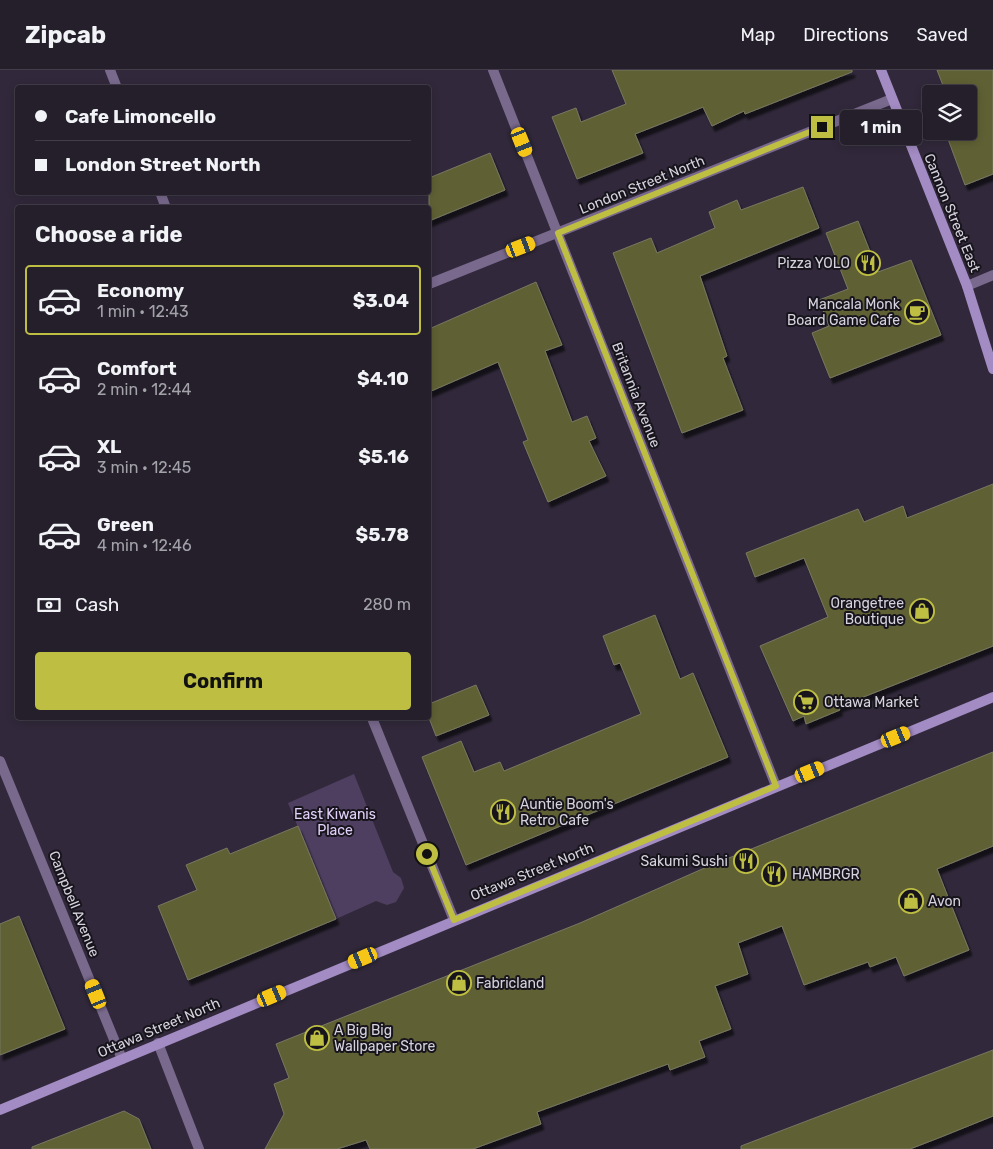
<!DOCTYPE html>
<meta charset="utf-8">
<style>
:root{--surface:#251f2c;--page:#312c38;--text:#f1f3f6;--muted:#a3a2a9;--line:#423d48;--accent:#bebf42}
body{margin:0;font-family:Rubik,sans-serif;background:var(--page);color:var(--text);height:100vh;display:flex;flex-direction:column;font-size:19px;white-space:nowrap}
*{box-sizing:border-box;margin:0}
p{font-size:16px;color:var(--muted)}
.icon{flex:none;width:28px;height:28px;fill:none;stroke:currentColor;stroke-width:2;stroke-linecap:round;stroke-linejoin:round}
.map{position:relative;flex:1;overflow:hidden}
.sheet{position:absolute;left:15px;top:135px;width:416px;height:515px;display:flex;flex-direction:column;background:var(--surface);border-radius:5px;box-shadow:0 2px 8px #0003,0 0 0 1px var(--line)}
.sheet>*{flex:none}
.hud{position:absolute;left:15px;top:15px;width:416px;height:110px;border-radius:5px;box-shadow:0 2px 8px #0003,0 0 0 1px var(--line);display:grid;align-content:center;height:110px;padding:0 20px;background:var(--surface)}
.fabs{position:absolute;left:922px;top:15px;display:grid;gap:10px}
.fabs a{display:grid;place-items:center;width:55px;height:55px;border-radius:5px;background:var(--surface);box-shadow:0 2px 8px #0003,0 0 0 1px var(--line);font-size:25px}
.end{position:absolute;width:22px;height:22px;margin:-11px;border:6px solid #bebf42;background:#111;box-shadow:0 0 0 2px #111}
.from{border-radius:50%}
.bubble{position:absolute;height:35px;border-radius:5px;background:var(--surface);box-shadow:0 2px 8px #0003,0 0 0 1px var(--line);font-size:16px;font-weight:700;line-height:35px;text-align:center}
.car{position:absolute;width:15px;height:30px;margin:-15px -8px;border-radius:6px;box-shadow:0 0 4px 1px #0007;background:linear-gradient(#f5c518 24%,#345 0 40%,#f5c518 0 76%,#345 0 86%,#f5c518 0)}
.hud b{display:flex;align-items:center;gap:18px;height:48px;font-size:19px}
.hud b+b{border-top:1px solid var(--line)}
.hud i{width:12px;height:12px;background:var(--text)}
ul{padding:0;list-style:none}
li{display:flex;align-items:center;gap:15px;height:70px;margin:0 10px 8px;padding:0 10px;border:2px solid transparent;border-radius:5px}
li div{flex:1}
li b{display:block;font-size:19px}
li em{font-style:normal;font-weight:700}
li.on{border-color:var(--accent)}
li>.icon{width:45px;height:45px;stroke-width:1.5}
h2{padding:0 20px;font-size:22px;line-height:60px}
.pay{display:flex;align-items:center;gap:12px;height:55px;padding:0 20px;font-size:19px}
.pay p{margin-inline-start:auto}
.action{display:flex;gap:10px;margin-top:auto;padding:10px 20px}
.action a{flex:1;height:58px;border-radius:5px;background:var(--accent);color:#111;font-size:20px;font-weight:700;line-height:58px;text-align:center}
header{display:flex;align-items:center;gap:30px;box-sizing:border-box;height:70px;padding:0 25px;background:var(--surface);border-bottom:1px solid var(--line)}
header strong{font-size:24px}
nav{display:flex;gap:28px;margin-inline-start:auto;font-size:18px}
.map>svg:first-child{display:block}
</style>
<header>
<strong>Zipcab</strong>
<nav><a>Map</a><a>Directions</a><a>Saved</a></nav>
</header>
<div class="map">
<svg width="993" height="1079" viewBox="0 0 993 1079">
<defs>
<filter id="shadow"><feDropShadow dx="3" dy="5.5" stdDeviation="1" flood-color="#0009"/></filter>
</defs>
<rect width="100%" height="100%" fill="#31293b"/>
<polygon fill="#4e3f60" points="354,704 393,802 401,808 404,818 396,832 387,835 376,831 336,849 288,733"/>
<g fill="#606134" stroke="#777861" filter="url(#shadow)">
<polygon points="612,0 852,0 852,2 745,44 744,41 712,56 703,37 681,46 635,64 643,83 577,109 552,47 576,38 581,52 626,34"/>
<polygon points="937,0 993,0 993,104 965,115 945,61 969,61 969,24 931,24 931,30 929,24 944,18"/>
<polygon points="490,83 505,120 429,151 429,108"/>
<polygon points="803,117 819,158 700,206 727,286 723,288 743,340 682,363 613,183 651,168 657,183 715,158 709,142 737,130 741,140"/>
<polygon points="858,151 878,202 911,190 941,265 830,308 812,263 829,256 819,230 848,219 826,163"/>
<polygon points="536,212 562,275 545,281 572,352 587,346 596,368 589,371 606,406 548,432 523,372 528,370 498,292 429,322 429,259"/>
<polygon points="993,414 993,576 838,637 840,640 806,654 804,646 793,651 760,576 828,547 804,488 755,507 746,483 858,439 864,452 903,436 907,448"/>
<polygon points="655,545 680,609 693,603 728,687 466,795 422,687 461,671 474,702 500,692 504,701 641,644 620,593 614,595 603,566"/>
<polygon points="476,615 489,645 436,666 429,648 429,634"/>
<polygon points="993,682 993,776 937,799 969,880 904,906 896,887 870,897 868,892 804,915 782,856 738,873 748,904 715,916 731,959 699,971 705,987 670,1000 668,994 537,1042 541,1054 473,1079 370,1079 366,1070 337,1079 265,1079 284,1044 274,1014 289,1008 276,974 580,853 709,796"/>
<polygon points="298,756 336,849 188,910 158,836 197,820 186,795 227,778 230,784"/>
<polygon points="19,846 65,959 0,985 0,854"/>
<polygon points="993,980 993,1046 941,1067 910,1079 741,1079 741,1076"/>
<polygon points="124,1041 139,1049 151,1079 32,1079 32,1077"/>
</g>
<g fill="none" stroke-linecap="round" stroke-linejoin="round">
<g stroke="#79698d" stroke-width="10">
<polyline points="110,0 117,18"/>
<polyline points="493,0 776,716"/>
<polyline points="160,122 166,138"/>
<polyline points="429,214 892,29"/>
<polyline points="967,216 993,205"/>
<polyline points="372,648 454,850"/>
<polyline points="0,691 122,989"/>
<polyline points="158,973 199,1079"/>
</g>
<g stroke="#a38bc3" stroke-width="10">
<polyline points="881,0 967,216 993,299"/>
<polyline points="0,1040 993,627"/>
</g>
</g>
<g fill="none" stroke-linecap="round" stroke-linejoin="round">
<polyline stroke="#bebf42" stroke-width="6" points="427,784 454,850 776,716 558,163 822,57"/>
</g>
<defs>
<symbol id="restaurant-ring" viewBox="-11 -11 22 22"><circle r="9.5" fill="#17141c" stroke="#bebf42" stroke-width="1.5"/><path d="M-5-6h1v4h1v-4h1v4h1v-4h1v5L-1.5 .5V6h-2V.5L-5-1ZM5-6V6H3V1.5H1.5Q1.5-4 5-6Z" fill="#bebf42"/></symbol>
<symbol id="cafe-ring" viewBox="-11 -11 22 22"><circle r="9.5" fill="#17141c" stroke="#bebf42" stroke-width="1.5"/><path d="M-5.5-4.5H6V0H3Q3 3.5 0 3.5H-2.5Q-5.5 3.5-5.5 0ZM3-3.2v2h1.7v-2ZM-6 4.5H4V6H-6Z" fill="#bebf42"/></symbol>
<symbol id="shop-ring" viewBox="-11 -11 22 22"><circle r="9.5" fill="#17141c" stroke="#bebf42" stroke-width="1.5"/><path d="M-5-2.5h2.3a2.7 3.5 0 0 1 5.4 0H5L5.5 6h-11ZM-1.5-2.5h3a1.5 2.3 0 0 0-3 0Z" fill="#bebf42"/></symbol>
<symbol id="supermarket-ring" viewBox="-11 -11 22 22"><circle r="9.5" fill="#17141c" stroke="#bebf42" stroke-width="1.5"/><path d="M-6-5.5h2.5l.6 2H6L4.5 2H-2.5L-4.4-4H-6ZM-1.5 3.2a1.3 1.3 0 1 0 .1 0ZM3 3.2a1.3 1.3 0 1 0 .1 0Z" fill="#bebf42"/></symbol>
</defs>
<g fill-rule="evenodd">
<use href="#restaurant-ring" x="854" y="179" width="28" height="28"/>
<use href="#cafe-ring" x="903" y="228" width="28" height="28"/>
<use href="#shop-ring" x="908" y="527" width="28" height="28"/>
<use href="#supermarket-ring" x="792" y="618" width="28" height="28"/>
<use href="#restaurant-ring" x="489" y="728" width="28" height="28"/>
<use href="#restaurant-ring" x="732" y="777" width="28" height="28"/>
<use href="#restaurant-ring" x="760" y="790" width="28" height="28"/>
<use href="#shop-ring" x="897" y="817" width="28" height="28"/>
<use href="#shop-ring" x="445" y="899" width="28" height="28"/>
<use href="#shop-ring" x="303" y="954" width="28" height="28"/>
</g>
<g text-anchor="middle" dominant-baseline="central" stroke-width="4" stroke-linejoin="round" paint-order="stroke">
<g font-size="14" fill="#d6d2de" stroke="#17141c">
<text transform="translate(642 115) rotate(-22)">London Street North</text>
<text transform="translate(952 143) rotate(68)">Cannon Street East</text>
<text transform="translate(636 325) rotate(69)">Britannia Avenue</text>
<text transform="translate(532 802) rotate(-22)">Ottawa Street North</text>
<text transform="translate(74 834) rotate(68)">Campbell Avenue</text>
<text transform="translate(159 958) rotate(-23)">Ottawa Street North</text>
</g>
<g font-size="14" fill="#d6d2de" stroke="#17141c" text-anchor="start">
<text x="850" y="193" text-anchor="end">Pizza YOLO</text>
<text x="900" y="234" text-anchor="end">Mancala Monk<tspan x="900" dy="16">Board Game Cafe</tspan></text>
<text x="904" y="533" text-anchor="end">Orangetree<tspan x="904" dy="16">Boutique</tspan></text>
<text x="824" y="632">Ottawa Market</text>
<text x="520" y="734">Auntie Boom's<tspan x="520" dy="16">Retro Cafe</tspan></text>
<text x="728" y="791" text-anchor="end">Sakumi Sushi</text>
<text x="792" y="804">HAMBRGR</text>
<text x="928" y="831">Avon</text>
<text x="476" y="913">Fabricland</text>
<text x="334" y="960">A Big Big<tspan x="334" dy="16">Wallpaper Store</tspan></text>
</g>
<g font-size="14" fill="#e1d0f9" stroke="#17141c">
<text x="335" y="744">East Kiwanis<tspan x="335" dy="16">Place</tspan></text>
</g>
</g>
</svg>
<div class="fabs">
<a><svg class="icon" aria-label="layers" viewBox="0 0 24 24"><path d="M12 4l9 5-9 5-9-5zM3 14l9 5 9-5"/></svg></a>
</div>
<i class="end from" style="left:427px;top:784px"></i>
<i class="end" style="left:822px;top:57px"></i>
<div class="bubble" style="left:840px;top:40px;width:82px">1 min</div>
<i class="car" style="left:522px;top:72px;rotate:158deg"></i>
<i class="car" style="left:521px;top:177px;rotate:69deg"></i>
<i class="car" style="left:896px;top:667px;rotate:68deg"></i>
<i class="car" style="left:810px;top:702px;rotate:68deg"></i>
<i class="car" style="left:363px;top:888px;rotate:247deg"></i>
<i class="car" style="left:96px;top:924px;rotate:338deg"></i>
<i class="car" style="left:272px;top:926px;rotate:67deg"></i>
<div class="hud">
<b><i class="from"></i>Cafe Limoncello</b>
<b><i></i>London Street North</b>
</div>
<section class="sheet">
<h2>Choose a ride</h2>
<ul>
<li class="on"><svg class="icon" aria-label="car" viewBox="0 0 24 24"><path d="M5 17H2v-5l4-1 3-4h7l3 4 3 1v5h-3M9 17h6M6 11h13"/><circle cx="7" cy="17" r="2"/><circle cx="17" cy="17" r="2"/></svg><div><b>Economy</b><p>1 min · 12:43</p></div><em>$3.04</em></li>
<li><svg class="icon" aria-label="car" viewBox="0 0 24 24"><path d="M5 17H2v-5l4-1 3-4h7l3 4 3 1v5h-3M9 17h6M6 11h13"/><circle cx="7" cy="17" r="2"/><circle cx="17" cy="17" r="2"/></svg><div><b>Comfort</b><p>2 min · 12:44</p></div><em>$4.10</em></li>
<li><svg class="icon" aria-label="car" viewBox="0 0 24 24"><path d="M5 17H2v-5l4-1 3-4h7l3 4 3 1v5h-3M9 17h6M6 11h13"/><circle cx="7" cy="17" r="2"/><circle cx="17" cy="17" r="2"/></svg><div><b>XL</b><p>3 min · 12:45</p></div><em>$5.16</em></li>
<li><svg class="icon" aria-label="car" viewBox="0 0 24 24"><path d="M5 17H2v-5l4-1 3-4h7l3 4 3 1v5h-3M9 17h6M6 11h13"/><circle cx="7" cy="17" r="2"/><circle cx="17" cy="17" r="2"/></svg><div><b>Green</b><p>4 min · 12:46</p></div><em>$5.78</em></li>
</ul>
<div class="pay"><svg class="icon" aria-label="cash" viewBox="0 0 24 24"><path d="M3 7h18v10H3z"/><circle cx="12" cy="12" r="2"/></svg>Cash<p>280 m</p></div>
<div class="action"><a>Confirm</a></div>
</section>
</div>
